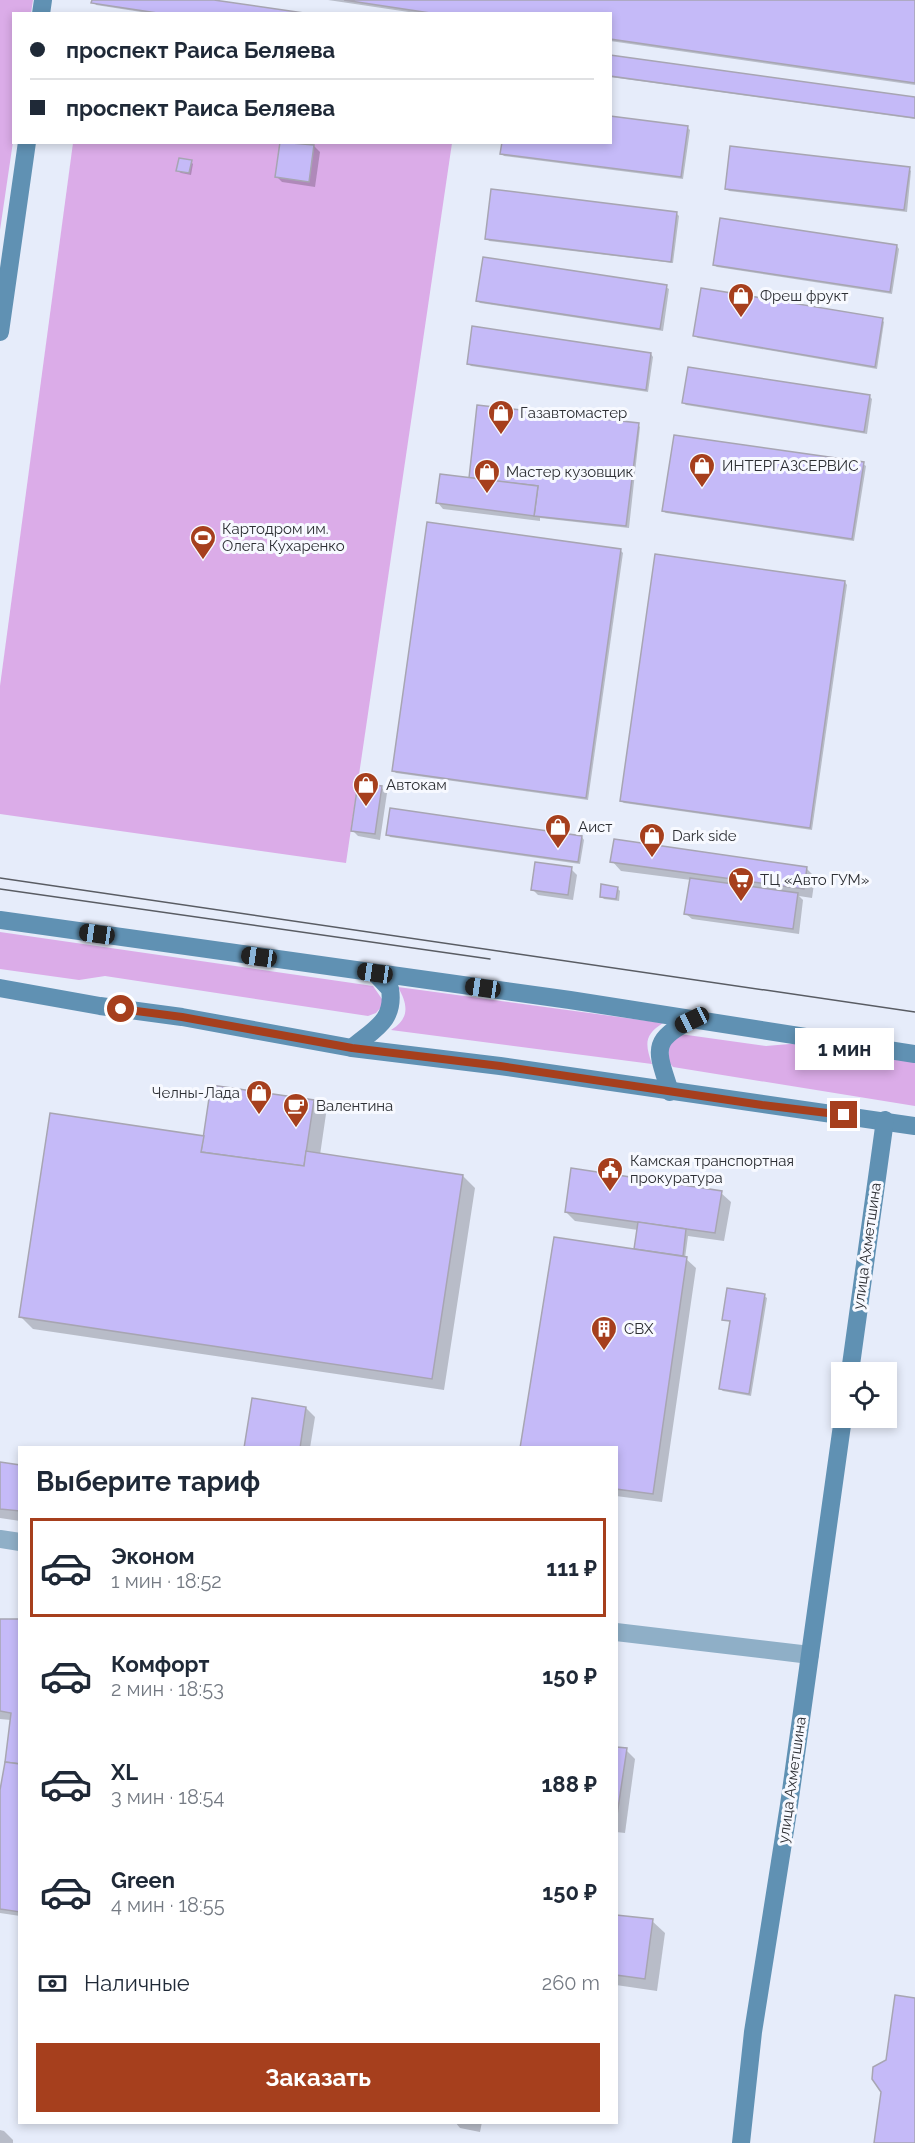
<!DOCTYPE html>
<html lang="ru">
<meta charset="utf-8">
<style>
:root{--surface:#fff;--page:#f6f6f7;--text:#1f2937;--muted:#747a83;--line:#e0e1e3;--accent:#a63f1d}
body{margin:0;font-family:Raleway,sans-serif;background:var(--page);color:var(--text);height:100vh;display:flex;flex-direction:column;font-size:22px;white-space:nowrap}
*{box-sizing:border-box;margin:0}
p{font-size:20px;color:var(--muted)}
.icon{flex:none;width:33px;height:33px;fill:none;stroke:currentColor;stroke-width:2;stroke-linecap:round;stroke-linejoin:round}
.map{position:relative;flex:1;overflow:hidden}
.details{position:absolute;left:18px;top:1446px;width:600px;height:678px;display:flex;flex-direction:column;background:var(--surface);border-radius:0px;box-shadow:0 3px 9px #0003}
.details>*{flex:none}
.guide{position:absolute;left:12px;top:12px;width:600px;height:132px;border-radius:0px;box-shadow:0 3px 9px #0003;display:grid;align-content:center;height:132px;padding:0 18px;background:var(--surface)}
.tools{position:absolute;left:831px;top:1362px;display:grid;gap:12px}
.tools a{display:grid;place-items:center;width:66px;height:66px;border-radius:0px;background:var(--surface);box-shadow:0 3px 9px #0003;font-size:30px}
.end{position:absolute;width:27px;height:27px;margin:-14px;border:8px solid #a63f1d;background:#fff;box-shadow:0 0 0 3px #fff}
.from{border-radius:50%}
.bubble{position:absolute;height:42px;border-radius:0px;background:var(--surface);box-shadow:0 3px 9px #0003;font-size:20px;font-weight:700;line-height:42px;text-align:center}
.car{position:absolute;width:18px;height:36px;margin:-18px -9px;border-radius:8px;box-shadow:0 0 4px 2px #0007;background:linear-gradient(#222 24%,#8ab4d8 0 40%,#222 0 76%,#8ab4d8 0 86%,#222 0)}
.guide b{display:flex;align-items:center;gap:21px;height:57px;font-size:22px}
.guide b+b{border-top:2px solid var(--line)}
.guide i{width:15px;height:15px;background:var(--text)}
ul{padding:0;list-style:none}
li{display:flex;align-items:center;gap:18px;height:99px;margin:0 12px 9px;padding:0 6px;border:3px solid transparent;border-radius:0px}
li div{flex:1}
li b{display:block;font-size:22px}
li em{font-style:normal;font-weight:700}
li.selected{border-color:var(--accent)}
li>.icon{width:54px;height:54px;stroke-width:1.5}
h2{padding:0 18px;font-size:27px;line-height:72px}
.pay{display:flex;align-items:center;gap:15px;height:66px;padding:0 18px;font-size:22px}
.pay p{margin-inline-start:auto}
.primary-button{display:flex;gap:12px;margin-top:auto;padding:12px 18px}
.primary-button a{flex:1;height:69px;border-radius:0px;background:var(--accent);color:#fff;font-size:24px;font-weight:700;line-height:69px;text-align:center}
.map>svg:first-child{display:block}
</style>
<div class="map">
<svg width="915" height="2143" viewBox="0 0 915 2143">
<rect width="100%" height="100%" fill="#e6ecfa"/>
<g fill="#dbace8">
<polygon points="0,0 33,0 31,13 14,14 14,135 0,230"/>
<polygon points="73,143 452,143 346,863 0,814 0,686"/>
<polygon points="0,932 373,986 382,999 382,1006 376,1013 368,1016 105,976 79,980 0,969"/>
<path d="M 398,987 L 663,1023 C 644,1035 645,1044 652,1064 L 391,1030 C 410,1018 408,1005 398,987 Z"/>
<polygon points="680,1034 766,1046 801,1043 915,1062 915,1106 673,1067 669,1062 668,1043"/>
</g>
<g fill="#0003">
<polygon points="93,0 203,0 300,14 154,14 96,5"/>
<polygon points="328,0 915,0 915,85 610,41 610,14 422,14"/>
<polygon points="610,57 915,99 915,119 610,77"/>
<polygon points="687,127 690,130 683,179 504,156 502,154 610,142"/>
<polygon points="281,142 314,146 320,152 315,187 282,182 276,176"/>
<polygon points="191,162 193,164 191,175 181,173 178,171"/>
<polygon points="909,169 911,171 907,212 729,191 727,189"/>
<polygon points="676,213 679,216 673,263 489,241 487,238"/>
<polygon points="897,246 899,249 892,294 717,267 714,265"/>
<polygon points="666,287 669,289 663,331 480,303 477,300"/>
<polygon points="882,320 884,322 877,369 698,338 695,336"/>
<polygon points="651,354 653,357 648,392 471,366 468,363"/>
<polygon points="870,397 872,399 867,434 686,405 683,403"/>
<polygon points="638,425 640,427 629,528 540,518 540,521 443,509 438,503 470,479"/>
<polygon points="863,464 866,466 854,541 666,513 663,511"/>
<polygon points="621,551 623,553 588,800 396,773 394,771"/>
<polygon points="845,582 847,585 812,830 624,803 621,801"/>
<polygon points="381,787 387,793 380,840 358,836 352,830"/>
<polygon points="388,834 582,837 584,840 580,864 390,837"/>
<polygon points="612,861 806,868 815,877 812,898 799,896 803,900 799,934 692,919 686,914 691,880 621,871"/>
<polygon points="571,869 577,875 573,900 538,895 532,889"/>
<polygon points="617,888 620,891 619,901 604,899 601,896"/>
<polygon points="313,1102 326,1114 320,1155 463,1176 475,1188 444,1390 33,1329 21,1317 205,1138"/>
<polygon points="721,1193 731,1202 724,1241 688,1236 685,1258 696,1268 662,1502 616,1496 616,1448 638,1251 635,1248 638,1230 575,1221 566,1212"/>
<polygon points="764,1296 767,1298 751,1396 723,1391 720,1389 731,1322 724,1319"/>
<polygon points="306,1408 315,1417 310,1448 245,1448"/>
<polygon points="0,1463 20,1466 20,1521 0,1518"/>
<polygon points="0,1620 20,1620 20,1916 0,1913 0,1799 11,1720 0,1719"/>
<polygon points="616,1748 626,1750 635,1759 625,1833 616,1832"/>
<polygon points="616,1916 652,1921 665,1933 657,1991 616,1985"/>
<polygon points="455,2122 482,2122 480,2132 460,2128"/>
<polygon points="0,2130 4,2131 13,2140 13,2143 0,2143"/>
</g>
<g fill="#c5baf8" stroke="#a7a5b2" stroke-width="1.5">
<polygon points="92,0 214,0 311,14 164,14 91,3"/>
<polygon points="344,0 915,0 915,83 610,39 610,14 437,14"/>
<polygon points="610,55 915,97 915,118 610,76"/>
<polygon points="610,116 688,126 681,177 500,154 502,142 610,142"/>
<polygon points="280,142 314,145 309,182 275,177"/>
<polygon points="730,146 910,167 904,210 725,189"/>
<polygon points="179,158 192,160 189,173 176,171"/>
<polygon points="491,189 677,212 671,262 485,239"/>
<polygon points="720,218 897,245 890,292 713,265"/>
<polygon points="483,257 667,285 660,329 476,301"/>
<polygon points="701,288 883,318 875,367 693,336"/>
<polygon points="472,326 651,353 646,390 467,364"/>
<polygon points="688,367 870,395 864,432 682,403"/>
<polygon points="477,405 639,423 626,526 534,516 538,486 469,478"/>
<polygon points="674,435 864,462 852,539 662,511"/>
<polygon points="440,474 538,486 534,516 436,503"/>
<polygon points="427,522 621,549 586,798 392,771"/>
<polygon points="655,554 845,581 810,828 620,801"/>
<polygon points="358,783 382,786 375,834 351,831"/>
<polygon points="390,808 582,836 578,862 386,835"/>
<polygon points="614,839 807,867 804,889 610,862"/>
<polygon points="535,862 572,867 568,895 531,890"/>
<polygon points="690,878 798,893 793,929 684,914"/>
<polygon points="601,884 618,887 616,899 600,897"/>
<polygon points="211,1085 314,1100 304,1166 201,1152"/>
<polygon points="50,1113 204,1136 201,1152 304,1166 306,1151 463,1175 432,1379 19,1317"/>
<polygon points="571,1168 722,1191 715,1233 565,1212"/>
<polygon points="638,1222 686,1229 683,1256 634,1249"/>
<polygon points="554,1237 687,1257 653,1494 616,1489 616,1448 520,1448"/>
<polygon points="727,1288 765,1294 749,1394 719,1389 730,1321 722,1320"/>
<polygon points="252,1398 306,1407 300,1448 244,1448"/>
<polygon points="0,1462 20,1465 20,1511 0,1509"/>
<polygon points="0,1619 20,1619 20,1764 5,1762 11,1713 0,1711"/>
<polygon points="616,1747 627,1748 616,1822"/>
<polygon points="5,1762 20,1764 20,1912 0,1909 0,1790"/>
<polygon points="616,1915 653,1919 645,1979 616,1975"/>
<polygon points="895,1995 915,1998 915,2143 874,2143 881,2092 872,2079 873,2067 886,2060"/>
</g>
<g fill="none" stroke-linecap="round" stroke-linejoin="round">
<g stroke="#8fafc7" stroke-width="18">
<polyline points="0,1539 20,1542"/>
<polyline points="616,1632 810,1655"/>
</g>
<g stroke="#6091b3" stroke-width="18">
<polyline points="41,14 43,0"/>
<polyline points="0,332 27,142"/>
<polyline points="0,920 570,1000 915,1054"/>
<polyline points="0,988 100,1006 182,1017 352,1048 500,1066 915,1126"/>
<path d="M 352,1048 C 374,1029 395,1021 390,989 L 375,973"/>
<path d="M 670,1092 C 658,1052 648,1041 692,1020"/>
<polyline points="850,1372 885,1120"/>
<polyline points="741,2143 753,2032 789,1805 843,1418"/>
</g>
<g stroke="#595c63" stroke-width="1.5">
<polyline points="0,878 915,1012"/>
<polyline points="0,889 490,959"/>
</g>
</g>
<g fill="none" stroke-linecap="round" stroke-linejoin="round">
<polyline stroke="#a63f1d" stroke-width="8" points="121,1009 182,1017 352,1048 500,1066 762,1105 844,1115"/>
</g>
<defs>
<symbol id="shop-pin" viewBox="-11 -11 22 30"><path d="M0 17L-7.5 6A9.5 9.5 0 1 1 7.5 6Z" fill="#a63f1d" stroke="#f7f9ff"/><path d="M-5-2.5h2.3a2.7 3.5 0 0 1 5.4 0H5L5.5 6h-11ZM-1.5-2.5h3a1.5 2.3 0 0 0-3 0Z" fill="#fff"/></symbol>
<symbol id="stadium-pin" viewBox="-11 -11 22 30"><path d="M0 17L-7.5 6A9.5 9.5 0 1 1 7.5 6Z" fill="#a63f1d" stroke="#f7f9ff"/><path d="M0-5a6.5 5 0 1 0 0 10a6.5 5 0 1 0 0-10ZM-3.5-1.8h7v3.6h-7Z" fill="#fff"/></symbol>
<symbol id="supermarket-pin" viewBox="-11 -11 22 30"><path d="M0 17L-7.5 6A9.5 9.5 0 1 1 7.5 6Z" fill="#a63f1d" stroke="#f7f9ff"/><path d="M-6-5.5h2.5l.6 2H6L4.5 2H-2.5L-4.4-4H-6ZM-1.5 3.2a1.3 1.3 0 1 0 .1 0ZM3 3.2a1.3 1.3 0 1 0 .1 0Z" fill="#fff"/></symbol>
<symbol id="cafe-pin" viewBox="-11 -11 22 30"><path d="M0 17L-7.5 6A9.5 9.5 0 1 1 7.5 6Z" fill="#a63f1d" stroke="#f7f9ff"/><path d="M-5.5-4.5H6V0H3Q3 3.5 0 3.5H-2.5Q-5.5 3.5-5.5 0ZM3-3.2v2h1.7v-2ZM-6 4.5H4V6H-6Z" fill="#fff"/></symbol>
<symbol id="civic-pin" viewBox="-11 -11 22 30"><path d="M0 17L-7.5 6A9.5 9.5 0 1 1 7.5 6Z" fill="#a63f1d" stroke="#f7f9ff"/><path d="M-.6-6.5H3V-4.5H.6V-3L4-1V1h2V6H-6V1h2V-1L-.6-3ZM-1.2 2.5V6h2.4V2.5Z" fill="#fff"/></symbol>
<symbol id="building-pin" viewBox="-11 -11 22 30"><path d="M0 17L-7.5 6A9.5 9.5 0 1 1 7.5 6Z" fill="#a63f1d" stroke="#f7f9ff"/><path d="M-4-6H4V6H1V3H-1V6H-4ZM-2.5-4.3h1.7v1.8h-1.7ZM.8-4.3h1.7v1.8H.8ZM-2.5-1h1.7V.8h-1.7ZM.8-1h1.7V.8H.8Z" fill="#fff"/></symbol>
</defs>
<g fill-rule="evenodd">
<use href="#shop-pin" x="726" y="281" width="30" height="40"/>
<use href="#shop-pin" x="486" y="398" width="30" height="40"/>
<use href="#shop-pin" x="687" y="451" width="30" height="40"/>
<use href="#shop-pin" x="472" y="457" width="30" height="40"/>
<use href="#stadium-pin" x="188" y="523" width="30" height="40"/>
<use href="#shop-pin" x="351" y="770" width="30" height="40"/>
<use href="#shop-pin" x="543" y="812" width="30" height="40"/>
<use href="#shop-pin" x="637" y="821" width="30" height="40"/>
<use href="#supermarket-pin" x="726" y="865" width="30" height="40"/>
<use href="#shop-pin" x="244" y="1078" width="30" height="40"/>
<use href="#cafe-pin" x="281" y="1091" width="30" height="40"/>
<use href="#civic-pin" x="595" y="1155" width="30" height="40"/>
<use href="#building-pin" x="589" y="1314" width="30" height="40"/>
</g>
<g text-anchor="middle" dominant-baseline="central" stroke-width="6" stroke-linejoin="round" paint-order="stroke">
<g font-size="15" fill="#2d2f34" stroke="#f7f9ff" text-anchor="start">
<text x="760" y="296">Фреш фрукт</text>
<text x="520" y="413">Газавтомастер</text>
<text x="722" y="466">ИНТЕРГАЗСЕРВИС</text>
<text x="506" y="472">Мастер кузовщик</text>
<text x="222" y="529">Картодром им.<tspan x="222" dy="17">Олега Кухаренко</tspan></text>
<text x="386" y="785">Автокам</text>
<text x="578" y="827">Аист</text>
<text x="672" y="836">Dark side</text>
<text x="760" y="880">ТЦ «Авто ГУМ»</text>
<text x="240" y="1093" text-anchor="end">Челны-Лада</text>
<text x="316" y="1106">Валентина</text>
<text x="630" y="1161">Камская транспортная<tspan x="630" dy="17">прокуратура</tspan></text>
<text x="624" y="1329">СВХ</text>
</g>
<g font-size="15" fill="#2d2f34" stroke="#f7f9ff">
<text transform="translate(867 1246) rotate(-82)">улица Ахметшина</text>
<text transform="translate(792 1780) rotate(-82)">улица Ахметшина</text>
</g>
</g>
</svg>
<div class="tools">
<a><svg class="icon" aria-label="locate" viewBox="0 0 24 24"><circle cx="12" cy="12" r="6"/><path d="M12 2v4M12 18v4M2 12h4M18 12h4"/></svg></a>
</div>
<i class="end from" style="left:121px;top:1009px"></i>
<i class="end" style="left:844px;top:1115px"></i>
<div class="bubble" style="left:795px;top:1028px;width:99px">1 мин</div>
<i class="car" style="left:97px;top:934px;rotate:278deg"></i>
<i class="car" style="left:259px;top:957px;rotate:278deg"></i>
<i class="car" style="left:375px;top:973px;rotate:278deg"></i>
<i class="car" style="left:483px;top:988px;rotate:278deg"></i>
<i class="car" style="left:692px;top:1020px;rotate:244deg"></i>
<div class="guide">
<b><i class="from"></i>проспект Раиса Беляева</b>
<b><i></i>проспект Раиса Беляева</b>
</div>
<section class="details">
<h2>Выберите тариф</h2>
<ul>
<li class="selected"><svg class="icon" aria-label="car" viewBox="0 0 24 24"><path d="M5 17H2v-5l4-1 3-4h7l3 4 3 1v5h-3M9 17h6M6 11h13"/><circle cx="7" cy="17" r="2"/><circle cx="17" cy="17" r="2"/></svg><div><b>Эконом</b><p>1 мин · 18:52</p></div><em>111 ₽</em></li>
<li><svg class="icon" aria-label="car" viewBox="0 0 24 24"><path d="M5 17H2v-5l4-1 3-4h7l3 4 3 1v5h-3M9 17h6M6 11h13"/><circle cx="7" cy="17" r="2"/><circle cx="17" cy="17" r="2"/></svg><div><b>Комфорт</b><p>2 мин · 18:53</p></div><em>150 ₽</em></li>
<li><svg class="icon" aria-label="car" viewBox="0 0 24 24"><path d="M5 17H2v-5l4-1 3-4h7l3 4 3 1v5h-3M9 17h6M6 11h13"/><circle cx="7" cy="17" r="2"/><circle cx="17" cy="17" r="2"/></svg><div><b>XL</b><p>3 мин · 18:54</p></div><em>188 ₽</em></li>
<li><svg class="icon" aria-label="car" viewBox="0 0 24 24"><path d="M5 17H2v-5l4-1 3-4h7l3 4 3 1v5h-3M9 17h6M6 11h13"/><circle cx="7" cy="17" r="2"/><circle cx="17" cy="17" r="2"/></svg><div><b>Green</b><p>4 мин · 18:55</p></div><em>150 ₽</em></li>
</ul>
<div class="pay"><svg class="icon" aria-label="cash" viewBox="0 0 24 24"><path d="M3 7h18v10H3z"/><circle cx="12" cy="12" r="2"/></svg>Наличные<p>260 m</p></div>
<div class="primary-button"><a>Заказать</a></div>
</section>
</div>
